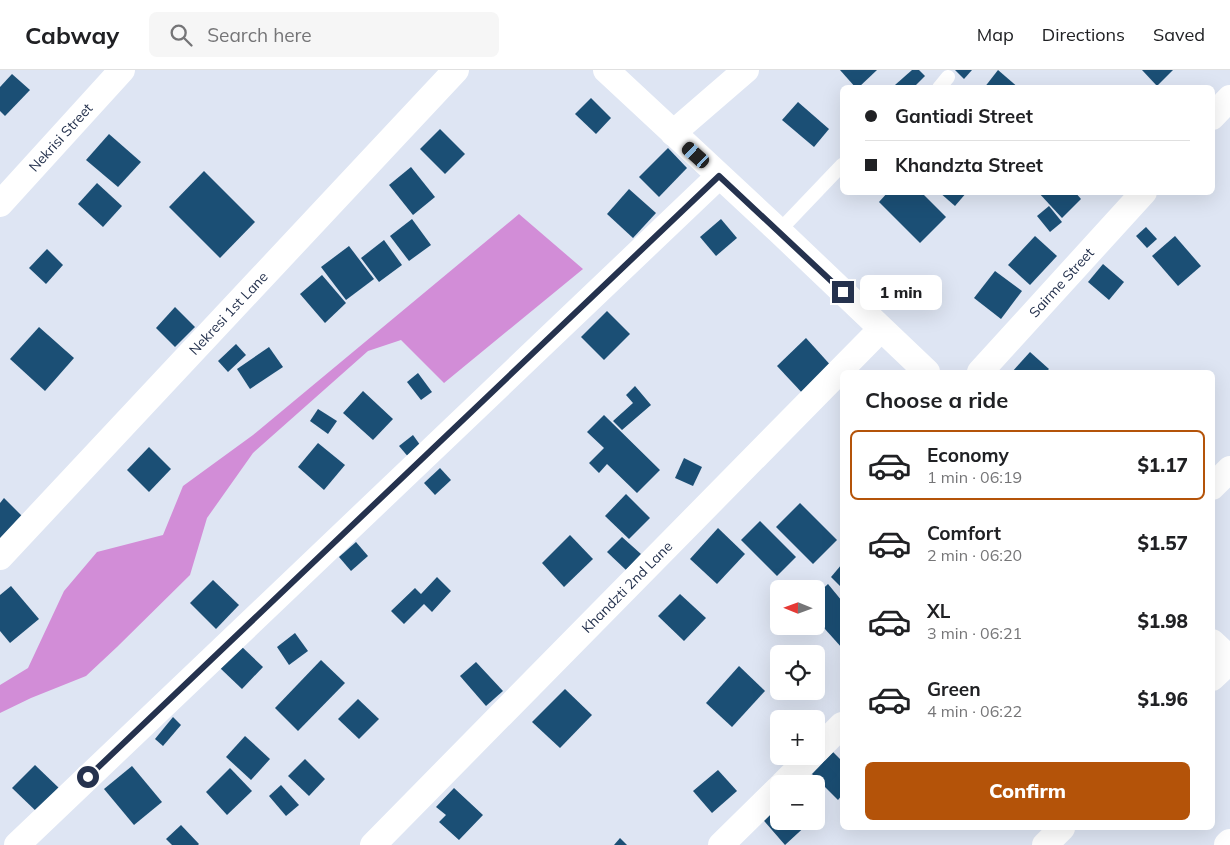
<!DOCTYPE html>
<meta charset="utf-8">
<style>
:root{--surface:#fff;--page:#f6f6f6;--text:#202124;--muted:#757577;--line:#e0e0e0;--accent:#b45309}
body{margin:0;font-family:Mulish,sans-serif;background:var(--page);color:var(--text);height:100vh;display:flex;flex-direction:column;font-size:19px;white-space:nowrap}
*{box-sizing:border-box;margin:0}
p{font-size:16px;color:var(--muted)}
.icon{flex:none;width:28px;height:28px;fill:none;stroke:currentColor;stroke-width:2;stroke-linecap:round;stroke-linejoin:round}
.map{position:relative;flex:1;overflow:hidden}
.side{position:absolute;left:840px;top:300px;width:375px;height:460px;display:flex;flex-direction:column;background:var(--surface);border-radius:8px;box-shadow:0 5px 20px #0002}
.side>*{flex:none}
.hud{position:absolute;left:840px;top:15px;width:375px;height:110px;border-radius:8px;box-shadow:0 5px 20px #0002;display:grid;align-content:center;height:110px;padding:0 25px;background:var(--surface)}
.needle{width:32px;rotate:271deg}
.controls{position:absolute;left:770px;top:510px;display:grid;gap:10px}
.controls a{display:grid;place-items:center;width:55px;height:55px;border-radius:8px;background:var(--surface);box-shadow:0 5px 20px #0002;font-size:25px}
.end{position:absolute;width:22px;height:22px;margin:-11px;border:6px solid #25324e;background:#fff;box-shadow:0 0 0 2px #fff}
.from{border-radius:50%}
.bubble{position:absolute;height:35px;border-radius:8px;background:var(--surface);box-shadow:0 5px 20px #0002;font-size:16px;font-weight:800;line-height:35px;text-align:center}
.car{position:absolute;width:15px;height:30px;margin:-15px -8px;border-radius:6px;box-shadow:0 0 4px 1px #0007;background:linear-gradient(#222 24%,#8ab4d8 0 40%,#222 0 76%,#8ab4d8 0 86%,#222 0)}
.hud b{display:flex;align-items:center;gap:18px;height:48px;font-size:19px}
.hud b+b{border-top:1px solid var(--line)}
.hud i{width:12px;height:12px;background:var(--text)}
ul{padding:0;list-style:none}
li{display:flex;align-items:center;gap:15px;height:70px;margin:0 10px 8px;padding:0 15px;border:2px solid transparent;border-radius:8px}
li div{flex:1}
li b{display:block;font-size:19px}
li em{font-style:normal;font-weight:800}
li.current{border-color:var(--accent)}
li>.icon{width:45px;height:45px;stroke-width:1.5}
h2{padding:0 25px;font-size:22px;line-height:60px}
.action{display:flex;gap:10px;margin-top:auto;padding:10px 25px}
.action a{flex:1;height:58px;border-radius:8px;background:var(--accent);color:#fff;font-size:20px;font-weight:800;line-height:58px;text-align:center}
header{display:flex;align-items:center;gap:30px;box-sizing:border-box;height:70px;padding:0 25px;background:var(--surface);border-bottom:1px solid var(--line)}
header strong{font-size:24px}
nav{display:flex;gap:28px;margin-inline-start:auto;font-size:18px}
.search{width:350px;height:45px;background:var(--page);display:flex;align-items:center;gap:12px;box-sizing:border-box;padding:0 18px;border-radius:8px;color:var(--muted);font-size:19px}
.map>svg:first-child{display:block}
</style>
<header>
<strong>Cabway</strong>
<div class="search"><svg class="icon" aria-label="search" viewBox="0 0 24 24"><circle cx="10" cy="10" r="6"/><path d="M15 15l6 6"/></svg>Search here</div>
<nav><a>Map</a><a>Directions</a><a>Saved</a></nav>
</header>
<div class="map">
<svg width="1230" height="775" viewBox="0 0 1230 775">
<rect width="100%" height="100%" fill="#dee5f3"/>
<polygon fill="#d28dd7" points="519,144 583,199 444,313 401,270 368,281 253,383 207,448 190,505 117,577 86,606 31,628 0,643 0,615 28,598 64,521 97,482 163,465 183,416 253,365"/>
<g fill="#1b4f75">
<polygon points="840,0 877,0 858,18 856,18"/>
<polygon points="912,0 919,0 925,6 913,18 897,18 895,15"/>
<polygon points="955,0 972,0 964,9"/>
<polygon points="998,0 1019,18 984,18"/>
<polygon points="1142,0 1173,0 1157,16"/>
<polygon points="12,4 30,20 5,46 0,41 0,17"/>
<polygon points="591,28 611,48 596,64 575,44"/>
<polygon points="798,32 829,59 814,77 782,50"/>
<polygon points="440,59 465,84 445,104 420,79"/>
<polygon points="109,64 141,92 118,117 86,90"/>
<polygon points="668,78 687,98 659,127 639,107"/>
<polygon points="411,97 435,127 413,145 389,115"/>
<polygon points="204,101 255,152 220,188 169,137"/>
<polygon points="97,113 122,136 103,157 78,134"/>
<polygon points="629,119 656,143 633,168 607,144"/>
<polygon points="888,122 892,122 895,125 898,122 921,122 946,147 920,173 879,132"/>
<polygon points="939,122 967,122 955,136"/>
<polygon points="1038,122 1075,122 1081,129 1062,148"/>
<polygon points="1049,136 1062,152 1050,162 1037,146"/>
<polygon points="412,149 431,175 409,191 390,166"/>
<polygon points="721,149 737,168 716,186 700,167"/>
<polygon points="1146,157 1157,169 1147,178 1136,166"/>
<polygon points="1035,166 1057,186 1030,215 1008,195"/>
<polygon points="1175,166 1201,196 1178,216 1152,186"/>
<polygon points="384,170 402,195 379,212 361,188"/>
<polygon points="349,176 374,209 346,230 321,197"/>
<polygon points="47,179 63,195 46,214 29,198"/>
<polygon points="1103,194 1124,212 1109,230 1088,212"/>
<polygon points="995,201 1022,221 1001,249 974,228"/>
<polygon points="322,205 346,233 325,253 300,224"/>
<polygon points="175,237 195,257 175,277 156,258"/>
<polygon points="607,241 630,264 604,290 581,267"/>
<polygon points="39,257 74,288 45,321 10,289"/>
<polygon points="806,268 834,299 805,326 777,296"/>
<polygon points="236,274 246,285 228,302 218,291"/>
<polygon points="269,277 283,297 250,319 237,299"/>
<polygon points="1030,282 1049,299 1046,302 1012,302"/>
<polygon points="418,303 432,322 421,330 407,312"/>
<polygon points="635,316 651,335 622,360 613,351 633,333 626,325"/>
<polygon points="363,321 393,349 373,370 343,343"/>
<polygon points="318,339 337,351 328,364 310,351"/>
<polygon points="604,345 660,400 637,423 607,394 599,403 589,393 604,378 587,362"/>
<polygon points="413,365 423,379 410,389 399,376"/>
<polygon points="318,373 345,395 324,420 298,397"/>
<polygon points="149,377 171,399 149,422 127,400"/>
<polygon points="684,388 702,397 693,416 675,408"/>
<polygon points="440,398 451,410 435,425 424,413"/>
<polygon points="626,424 650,448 629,469 605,446"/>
<polygon points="4,428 26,450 0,477 0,433"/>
<polygon points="800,433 837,470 813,494 776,457"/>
<polygon points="760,451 796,487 777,506 741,470"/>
<polygon points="718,458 745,484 717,514 690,489"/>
<polygon points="570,465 593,489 564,517 542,493"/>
<polygon points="622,467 641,484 626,500 607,482"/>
<polygon points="356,472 368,486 351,501 339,487"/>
<polygon points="842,494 842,518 831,507"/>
<polygon points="437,507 451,521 432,542 424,534 404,554 391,541 415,518 421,524"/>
<polygon points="213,510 239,535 216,559 190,533"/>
<polygon points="828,514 842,531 842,578 816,549 816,525"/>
<polygon points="11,516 39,549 10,573 0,561 0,525"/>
<polygon points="680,524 706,548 684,571 658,546"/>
<polygon points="295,563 308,581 289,595 277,577"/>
<polygon points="241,576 263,597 242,619 220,598"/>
<polygon points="321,590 345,613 298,661 275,638"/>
<polygon points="476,592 503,621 486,636 460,606"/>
<polygon points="739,596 765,621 732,657 706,633"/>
<polygon points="565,619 592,645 560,678 532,652"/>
<polygon points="358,629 379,649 359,669 338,649"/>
<polygon points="173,647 181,655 163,676 155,669"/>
<polygon points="245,666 270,689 251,710 226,687"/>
<polygon points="833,682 842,691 842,725 838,730 812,704"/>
<polygon points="305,689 325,709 309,726 288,706"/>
<polygon points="35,695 60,719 38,743 12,718"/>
<polygon points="132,696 162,732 134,755 104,719"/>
<polygon points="230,698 252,721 227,745 206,722"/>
<polygon points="718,700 737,721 712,743 693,721"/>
<polygon points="281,715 299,735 286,746 269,726"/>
<polygon points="454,718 483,745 459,770 439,752 446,745 436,737"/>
<polygon points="779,727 779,751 811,751 785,775 758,744"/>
<polygon points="181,755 199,774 198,775 172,775 166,769"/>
<polygon points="620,768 627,775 614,775"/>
</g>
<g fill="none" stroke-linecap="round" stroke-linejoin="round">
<g stroke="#fff" stroke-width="14">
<polyline points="939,18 948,7"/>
<polyline points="779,161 842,95"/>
</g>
<g stroke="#fff" stroke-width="26">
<polyline points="606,0 779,161 927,302"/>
<polyline points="1212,47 1230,28"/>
<polyline points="673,63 746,0"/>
<path id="s1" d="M 0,134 L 122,0"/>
<path id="s2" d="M 980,302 L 1144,122"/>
<polyline points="1212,417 1230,399"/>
<path id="s3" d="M 0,487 L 456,0"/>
<polyline points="1212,572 1230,589"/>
<polyline points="1212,608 1230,591"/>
<polyline points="816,681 842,655"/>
<polyline points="783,714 811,686"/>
<polyline points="17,775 719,106"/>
<path id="s4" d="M 373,775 L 881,259"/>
<polyline points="721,775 779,718"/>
<polyline points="1045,775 1062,758"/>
</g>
<polyline stroke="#fff" stroke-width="28" points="1228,775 1230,773"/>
</g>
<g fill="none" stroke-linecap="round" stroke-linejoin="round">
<polyline stroke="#25324e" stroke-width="6" points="88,707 719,106 843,222"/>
</g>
<g text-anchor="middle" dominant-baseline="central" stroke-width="5" stroke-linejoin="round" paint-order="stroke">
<g font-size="14" fill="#25324e" stroke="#f2f2f2">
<text stroke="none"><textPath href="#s1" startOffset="90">Nekrisi Street</textPath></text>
<text stroke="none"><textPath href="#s2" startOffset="121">Sairme Street</textPath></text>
<text stroke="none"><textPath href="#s3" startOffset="334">Nekresi 1st Lane</textPath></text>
<text stroke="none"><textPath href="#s4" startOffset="362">Khandzti 2nd Lane</textPath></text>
</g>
</g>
</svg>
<div class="controls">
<a><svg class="needle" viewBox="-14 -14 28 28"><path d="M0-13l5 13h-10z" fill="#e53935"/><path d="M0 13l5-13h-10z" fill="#757577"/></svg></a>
<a><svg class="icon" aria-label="locate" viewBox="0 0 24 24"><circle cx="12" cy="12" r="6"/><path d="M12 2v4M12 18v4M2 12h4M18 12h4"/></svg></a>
<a>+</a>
<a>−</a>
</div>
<i class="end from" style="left:88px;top:707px"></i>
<i class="end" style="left:843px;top:222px"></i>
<div class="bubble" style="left:860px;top:205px;width:82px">1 min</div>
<i class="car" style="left:696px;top:85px;rotate:312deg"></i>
<div class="hud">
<b><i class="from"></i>Gantiadi Street</b>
<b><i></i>Khandzta Street</b>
</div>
<section class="side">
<h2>Choose a ride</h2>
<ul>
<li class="current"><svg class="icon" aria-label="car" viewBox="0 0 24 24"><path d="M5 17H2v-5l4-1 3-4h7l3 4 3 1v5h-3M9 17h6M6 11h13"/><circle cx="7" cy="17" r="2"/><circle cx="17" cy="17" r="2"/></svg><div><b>Economy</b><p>1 min · 06:19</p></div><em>$1.17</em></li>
<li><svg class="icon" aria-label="car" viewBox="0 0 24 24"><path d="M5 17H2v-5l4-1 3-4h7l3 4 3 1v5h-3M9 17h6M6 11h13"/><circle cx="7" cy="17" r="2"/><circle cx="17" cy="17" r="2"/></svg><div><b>Comfort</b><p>2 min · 06:20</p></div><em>$1.57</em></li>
<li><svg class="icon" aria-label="car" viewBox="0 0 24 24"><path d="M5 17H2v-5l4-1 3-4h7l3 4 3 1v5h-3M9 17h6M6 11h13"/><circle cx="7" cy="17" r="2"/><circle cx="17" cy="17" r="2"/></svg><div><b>XL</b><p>3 min · 06:21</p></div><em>$1.98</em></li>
<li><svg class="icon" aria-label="car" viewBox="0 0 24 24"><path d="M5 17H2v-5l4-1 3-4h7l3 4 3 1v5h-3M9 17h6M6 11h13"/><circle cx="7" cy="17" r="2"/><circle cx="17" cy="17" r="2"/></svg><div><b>Green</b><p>4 min · 06:22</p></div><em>$1.96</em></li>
</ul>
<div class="action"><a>Confirm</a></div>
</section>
</div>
